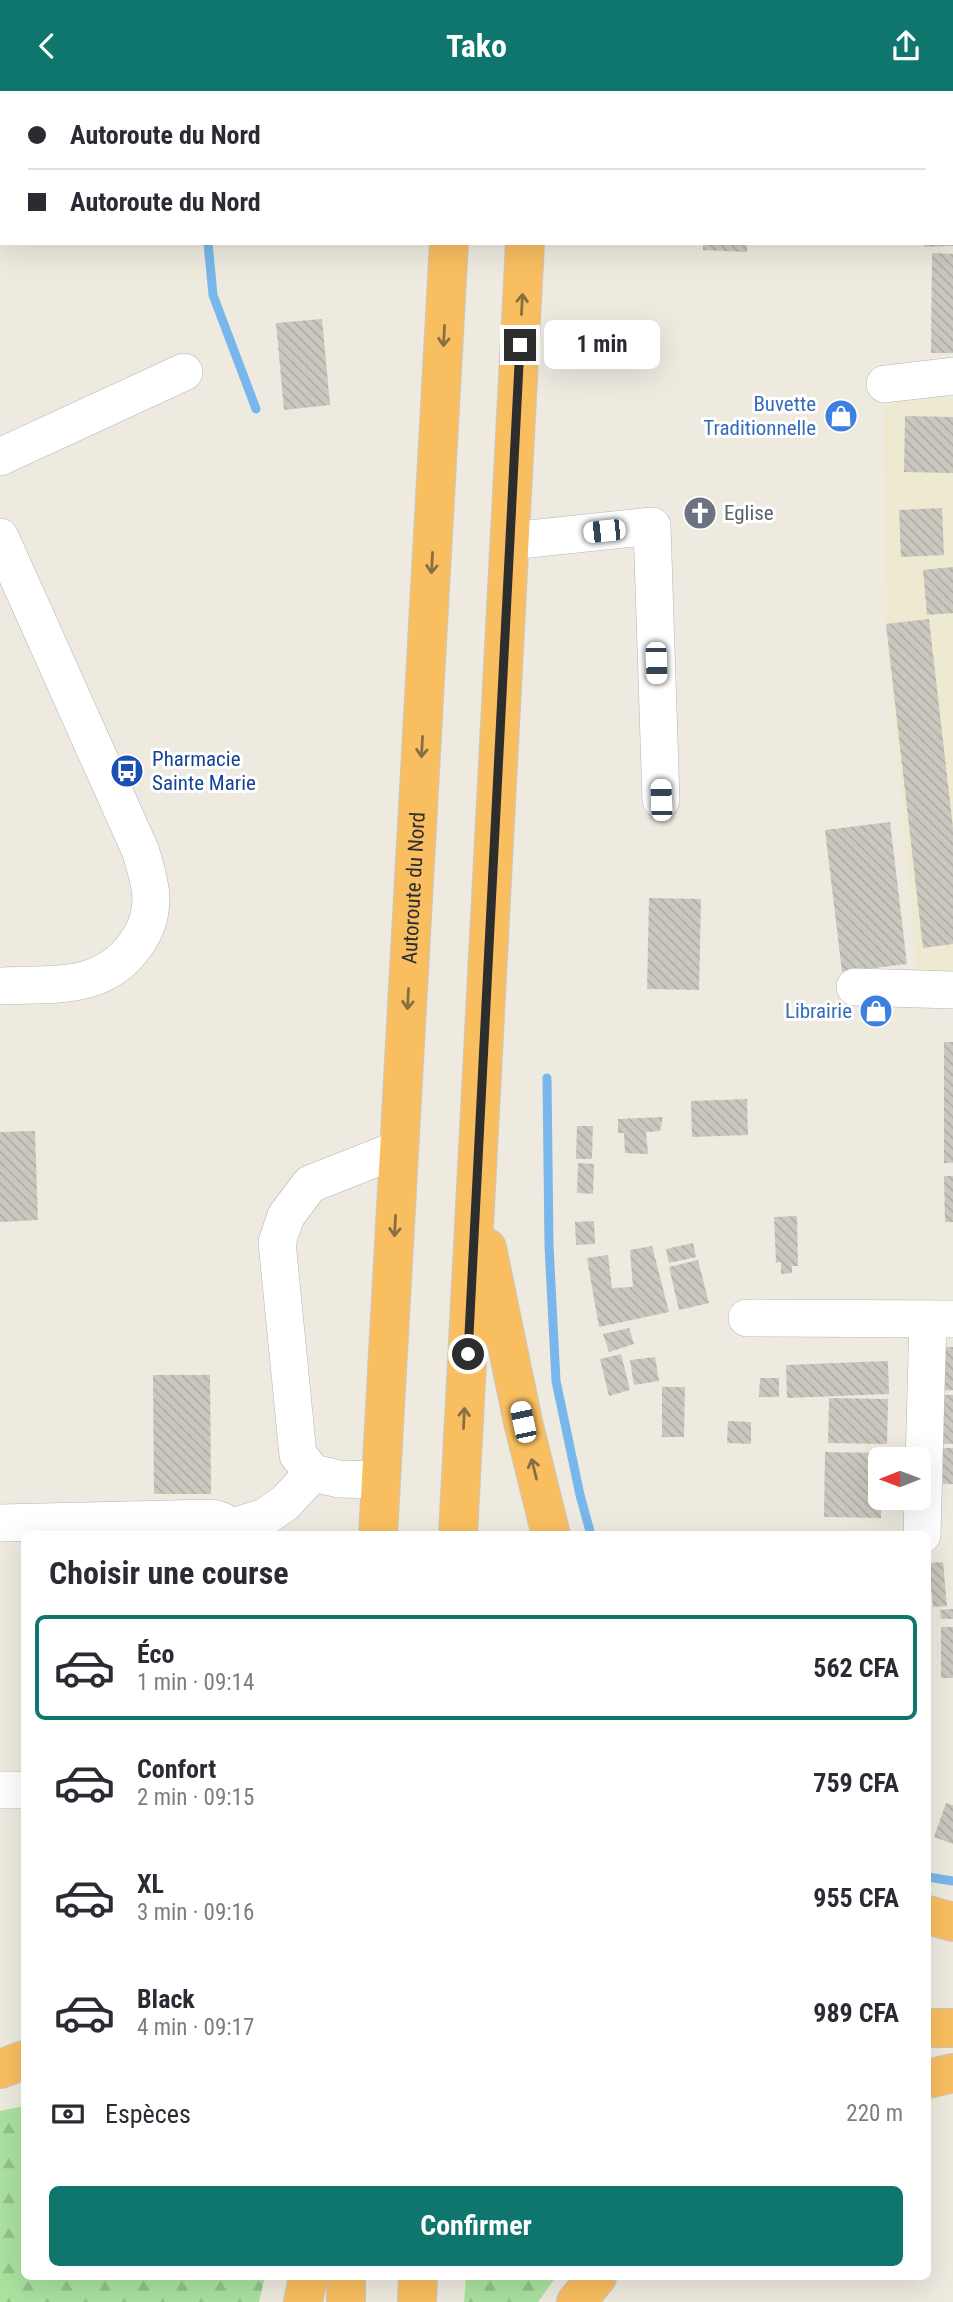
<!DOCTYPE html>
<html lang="fr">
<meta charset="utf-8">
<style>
:root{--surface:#fff;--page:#f2f2f3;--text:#2b2b33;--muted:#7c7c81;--line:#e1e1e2;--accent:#0f766e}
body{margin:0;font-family:"Roboto Condensed",sans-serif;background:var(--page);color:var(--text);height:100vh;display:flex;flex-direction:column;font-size:26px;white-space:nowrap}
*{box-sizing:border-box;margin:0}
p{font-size:23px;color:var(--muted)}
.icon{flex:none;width:38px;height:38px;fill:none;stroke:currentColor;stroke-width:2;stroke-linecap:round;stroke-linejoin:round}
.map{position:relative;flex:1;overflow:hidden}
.sheet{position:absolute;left:21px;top:1440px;width:910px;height:749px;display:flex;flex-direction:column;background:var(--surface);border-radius:10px;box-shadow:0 7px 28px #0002}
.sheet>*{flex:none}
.hud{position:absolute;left:0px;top:0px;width:954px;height:154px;box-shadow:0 7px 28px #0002;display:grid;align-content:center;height:154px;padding:0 28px;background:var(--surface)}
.needle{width:46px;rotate:269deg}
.fabs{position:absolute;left:868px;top:1356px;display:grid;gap:14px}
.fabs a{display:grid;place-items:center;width:63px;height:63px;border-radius:10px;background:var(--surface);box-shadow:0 7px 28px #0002;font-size:35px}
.end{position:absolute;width:32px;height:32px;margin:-16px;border:9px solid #2d2d2d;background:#fff;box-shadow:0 0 0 4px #fff}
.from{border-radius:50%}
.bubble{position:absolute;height:49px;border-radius:10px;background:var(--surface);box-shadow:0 7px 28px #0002;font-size:23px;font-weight:700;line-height:49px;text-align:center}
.car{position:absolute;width:21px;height:42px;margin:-21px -10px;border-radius:9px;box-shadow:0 0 5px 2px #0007;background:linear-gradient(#fff 24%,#345 0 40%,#fff 0 76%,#345 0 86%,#fff 0)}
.hud b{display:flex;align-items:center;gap:24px;height:66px;font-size:26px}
.hud b+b{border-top:2px solid var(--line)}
.hud i{width:18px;height:18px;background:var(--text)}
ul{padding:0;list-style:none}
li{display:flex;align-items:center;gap:21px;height:105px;margin:0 14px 10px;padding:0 14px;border:4px solid transparent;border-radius:10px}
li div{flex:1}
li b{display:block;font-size:26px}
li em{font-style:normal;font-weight:700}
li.current{border-color:var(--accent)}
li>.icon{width:63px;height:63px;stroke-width:1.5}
h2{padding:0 28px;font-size:32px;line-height:84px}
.pay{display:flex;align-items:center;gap:18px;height:77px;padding:0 28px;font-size:26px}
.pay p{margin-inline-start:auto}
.primary-button{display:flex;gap:14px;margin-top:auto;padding:14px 28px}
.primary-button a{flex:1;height:80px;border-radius:10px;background:var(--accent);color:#fff;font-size:28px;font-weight:700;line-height:80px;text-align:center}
header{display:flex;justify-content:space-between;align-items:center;height:91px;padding:0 28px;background:var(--accent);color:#fff;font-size:32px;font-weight:700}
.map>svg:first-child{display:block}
</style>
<header><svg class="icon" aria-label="back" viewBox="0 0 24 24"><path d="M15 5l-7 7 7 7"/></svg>Tako<svg class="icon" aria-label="share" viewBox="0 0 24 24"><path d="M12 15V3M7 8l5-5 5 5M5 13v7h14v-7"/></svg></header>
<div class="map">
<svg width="953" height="2211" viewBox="0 0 953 2211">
<defs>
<pattern id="forest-firs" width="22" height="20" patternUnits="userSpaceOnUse" patternTransform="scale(1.75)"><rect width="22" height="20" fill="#aae29f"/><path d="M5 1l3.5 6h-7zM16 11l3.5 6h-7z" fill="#93c289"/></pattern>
<pattern id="building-back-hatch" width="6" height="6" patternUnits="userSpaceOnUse" patternTransform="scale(1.75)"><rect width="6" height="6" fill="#cac8be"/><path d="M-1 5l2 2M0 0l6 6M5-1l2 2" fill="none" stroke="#aeaca4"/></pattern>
</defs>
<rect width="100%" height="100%" fill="#eeeae0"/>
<polygon fill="#eeead1" points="884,306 953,307 953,883 917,884 886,533"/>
<g fill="url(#forest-firs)">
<polygon points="24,2015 24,2186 265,2186 259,2211 0,2211 0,2020"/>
<polygon points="466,2186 556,2186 538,2211 464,2211"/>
</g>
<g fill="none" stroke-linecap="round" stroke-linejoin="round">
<g stroke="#78b7eb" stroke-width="9">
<polyline points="161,0 162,2"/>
<polyline points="208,152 213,204 256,318"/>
<polyline points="547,987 549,1155 556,1290 580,1404 591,1444"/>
<polyline points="928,1786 953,1790"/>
</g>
</g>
<g fill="url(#building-back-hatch)">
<polygon points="703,152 747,152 747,161 703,159"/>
<polygon points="924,152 953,152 953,155 924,156"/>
<polygon points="932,162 953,163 953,262 931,262"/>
<polygon points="322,228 330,314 284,319 276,232"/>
<polygon points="905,325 953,326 953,382 904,381"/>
<polygon points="942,417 944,464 901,466 899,419"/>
<polygon points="953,476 953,522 927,524 923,479"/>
<polygon points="929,528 953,737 953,853 923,857 886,533"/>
<polygon points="890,731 907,873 842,881 825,739"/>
<polygon points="649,807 701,808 699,899 647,898"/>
<rect x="944" y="951" width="9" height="121"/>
<polygon points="747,1008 748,1044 692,1046 691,1010"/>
<polygon points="663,1026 660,1040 646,1041 648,1063 625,1062 624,1042 618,1042 618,1028"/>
<polygon points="577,1035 593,1035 592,1068 576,1068"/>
<polygon points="35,1040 38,1129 0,1131 0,1041"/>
<polygon points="578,1072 594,1073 593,1103 577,1102"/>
<polygon points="944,1085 953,1085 953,1131 945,1131"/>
<polygon points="797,1125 798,1175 792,1175 792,1182 781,1183 781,1171 776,1172 774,1126"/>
<polygon points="594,1130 595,1153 576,1154 575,1131"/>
<polygon points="693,1152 696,1166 669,1172 666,1158"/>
<polygon points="652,1155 669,1221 599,1236 587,1167 608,1164 612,1197 633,1196 630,1159"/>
<polygon points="698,1169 709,1212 679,1219 669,1176"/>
<polygon points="629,1237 634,1253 609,1261 603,1243"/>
<polygon points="939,1256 953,1256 953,1299 939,1300"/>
<polygon points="621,1263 630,1299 609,1305 600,1268"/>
<polygon points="655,1266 659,1290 634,1294 630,1269"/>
<polygon points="888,1270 889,1303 787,1307 786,1274"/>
<polygon points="153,1284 210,1284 211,1403 154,1403"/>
<polygon points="760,1287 779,1287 779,1306 759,1306"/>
<polygon points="662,1296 685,1296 684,1346 662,1346"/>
<rect x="940" y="1304" width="13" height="49"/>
<polygon points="829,1307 888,1308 887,1353 828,1352"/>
<polygon points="728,1330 751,1331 751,1353 727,1352"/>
<polygon points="942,1357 953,1357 953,1393 943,1393"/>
<polygon points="825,1361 882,1362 881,1427 824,1426"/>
<polygon points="943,1471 947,1515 933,1516 929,1472"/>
<polygon points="953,1518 953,1528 941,1528 940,1519"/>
<rect x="941" y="1536" width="12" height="51"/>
<polygon points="946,1712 953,1714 953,1753 934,1746"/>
</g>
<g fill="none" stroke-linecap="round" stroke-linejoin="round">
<defs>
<g id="street">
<polyline points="885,293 953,285"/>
<polyline points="0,366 184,281"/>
<path d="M 0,446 L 141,761 C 145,776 151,793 151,808 C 151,825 146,839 136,853 C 103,901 52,892 0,895"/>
<polyline points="510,450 652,435 661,709"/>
<polyline points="855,896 953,899"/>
<polyline points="747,1227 952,1228"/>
<polyline points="381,1389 339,1388 313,1382 298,1364 277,1151 286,1125 310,1093 399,1058"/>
<polyline points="0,1432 212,1427 222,1430 226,1444"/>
<polyline points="226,1438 265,1426 285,1412 313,1382"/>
<polyline points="922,1444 928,1228"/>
<polyline points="0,1699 24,1699"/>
</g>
<g id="highway">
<polyline points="458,2 458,0"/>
<polyline points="532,2 533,0"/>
<polyline points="487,1157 523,1331 551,1444"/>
<path id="s1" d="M 378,1444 L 449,152"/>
<polyline points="458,1444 525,152"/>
<polyline points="928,1824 953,1831"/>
<polyline points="928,1937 953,1937"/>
<polyline points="0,1978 24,1969"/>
<polyline points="928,1988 953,1982"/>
<polyline points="303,2211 308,2186"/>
<polyline points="346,2211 346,2186"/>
<polyline points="417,2211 418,2186"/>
<polyline points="576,2211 597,2186"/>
</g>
</defs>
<use href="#street" stroke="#b3b3c0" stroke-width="38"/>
<use href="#highway" stroke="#c8c8c8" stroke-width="40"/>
<use href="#street" stroke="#fff" stroke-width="37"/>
<use href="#highway" stroke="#f9be60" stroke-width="38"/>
</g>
<defs><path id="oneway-shaft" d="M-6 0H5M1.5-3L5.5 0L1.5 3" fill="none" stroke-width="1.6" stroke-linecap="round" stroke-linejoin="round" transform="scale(1.75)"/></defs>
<g stroke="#896e44">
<use href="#oneway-shaft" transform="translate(522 213) rotate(-87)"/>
<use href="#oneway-shaft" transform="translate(444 245) rotate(93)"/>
<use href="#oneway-shaft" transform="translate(432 472) rotate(93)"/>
<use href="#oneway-shaft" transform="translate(422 656) rotate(93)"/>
<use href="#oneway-shaft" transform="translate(408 908) rotate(93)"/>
<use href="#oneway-shaft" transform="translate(395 1135) rotate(93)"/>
<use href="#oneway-shaft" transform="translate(464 1327) rotate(-87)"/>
<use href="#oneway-shaft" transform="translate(534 1378) rotate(-104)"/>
</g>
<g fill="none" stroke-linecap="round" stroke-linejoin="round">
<polyline stroke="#2d2d2d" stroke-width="9" points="468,1263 520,254"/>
</g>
<defs>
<symbol id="shop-disc" viewBox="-11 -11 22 22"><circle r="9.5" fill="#3f7fe0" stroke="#fff"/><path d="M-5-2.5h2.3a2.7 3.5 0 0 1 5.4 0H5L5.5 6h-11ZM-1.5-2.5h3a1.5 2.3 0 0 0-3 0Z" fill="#fff"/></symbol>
<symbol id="church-disc" viewBox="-11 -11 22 22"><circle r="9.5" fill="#6b7280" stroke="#fff"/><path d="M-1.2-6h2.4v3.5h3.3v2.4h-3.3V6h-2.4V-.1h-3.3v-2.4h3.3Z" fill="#fff"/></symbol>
<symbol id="bus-disc" viewBox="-11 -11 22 22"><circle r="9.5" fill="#1a4fb4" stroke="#fff"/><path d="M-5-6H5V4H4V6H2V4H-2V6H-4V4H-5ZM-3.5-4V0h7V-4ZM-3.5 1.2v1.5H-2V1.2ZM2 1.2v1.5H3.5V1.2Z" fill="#fff"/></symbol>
</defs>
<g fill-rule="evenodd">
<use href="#shop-disc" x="822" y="306" width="38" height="38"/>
<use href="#church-disc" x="681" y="403" width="38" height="38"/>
<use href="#bus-disc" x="108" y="661" width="38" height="38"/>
<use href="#shop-disc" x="857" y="901" width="38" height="38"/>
</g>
<g text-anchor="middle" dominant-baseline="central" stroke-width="6" stroke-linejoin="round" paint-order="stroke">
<g font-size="21" fill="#366cbe" stroke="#fff" text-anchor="end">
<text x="816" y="313">Buvette<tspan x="816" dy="24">Traditionnelle</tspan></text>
<text x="852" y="920">Librairie</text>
</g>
<g font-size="21" fill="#5b616d" stroke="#fff" text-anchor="start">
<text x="724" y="422">Eglise</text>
</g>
<g font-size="21" fill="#164399" stroke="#fff" text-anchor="start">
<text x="152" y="668">Pharmacie<tspan x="152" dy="24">Sainte Marie</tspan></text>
</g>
<g font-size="21" fill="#2d2d2d" stroke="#fff">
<text stroke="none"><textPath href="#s1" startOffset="648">Autoroute du Nord</textPath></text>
</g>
</g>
</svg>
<div class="fabs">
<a><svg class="needle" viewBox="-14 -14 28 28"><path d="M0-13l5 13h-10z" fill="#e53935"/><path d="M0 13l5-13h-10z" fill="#7c7c81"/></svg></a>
</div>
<i class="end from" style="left:468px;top:1263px"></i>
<i class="end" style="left:520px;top:254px"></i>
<div class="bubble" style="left:544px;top:229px;width:116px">1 min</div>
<i class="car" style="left:604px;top:440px;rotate:264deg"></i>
<i class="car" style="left:656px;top:572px;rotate:178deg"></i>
<i class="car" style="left:661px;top:709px;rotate:358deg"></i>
<i class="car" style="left:523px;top:1331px;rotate:348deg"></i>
<div class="hud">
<b><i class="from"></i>Autoroute du Nord</b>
<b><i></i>Autoroute du Nord</b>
</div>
<section class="sheet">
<h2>Choisir une course</h2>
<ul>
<li class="current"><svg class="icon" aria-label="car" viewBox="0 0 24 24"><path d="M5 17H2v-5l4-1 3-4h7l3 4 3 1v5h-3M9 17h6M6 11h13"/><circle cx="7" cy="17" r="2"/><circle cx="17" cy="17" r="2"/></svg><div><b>Éco</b><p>1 min · 09:14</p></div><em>562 CFA</em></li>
<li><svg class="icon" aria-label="car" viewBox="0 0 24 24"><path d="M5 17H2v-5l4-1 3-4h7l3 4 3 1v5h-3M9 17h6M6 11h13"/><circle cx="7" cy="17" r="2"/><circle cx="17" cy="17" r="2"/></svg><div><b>Confort</b><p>2 min · 09:15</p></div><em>759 CFA</em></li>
<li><svg class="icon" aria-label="car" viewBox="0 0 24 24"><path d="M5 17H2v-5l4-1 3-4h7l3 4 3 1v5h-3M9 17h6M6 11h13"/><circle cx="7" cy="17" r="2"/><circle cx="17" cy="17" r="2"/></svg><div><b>XL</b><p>3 min · 09:16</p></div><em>955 CFA</em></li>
<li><svg class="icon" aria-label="car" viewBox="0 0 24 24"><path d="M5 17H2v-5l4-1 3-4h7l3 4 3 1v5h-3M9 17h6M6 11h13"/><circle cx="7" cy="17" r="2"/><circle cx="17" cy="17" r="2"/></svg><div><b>Black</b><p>4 min · 09:17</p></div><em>989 CFA</em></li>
</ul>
<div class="pay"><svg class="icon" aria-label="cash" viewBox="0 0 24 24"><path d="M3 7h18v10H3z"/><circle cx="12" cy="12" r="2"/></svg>Espèces<p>220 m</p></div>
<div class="primary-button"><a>Confirmer</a></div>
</section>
</div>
